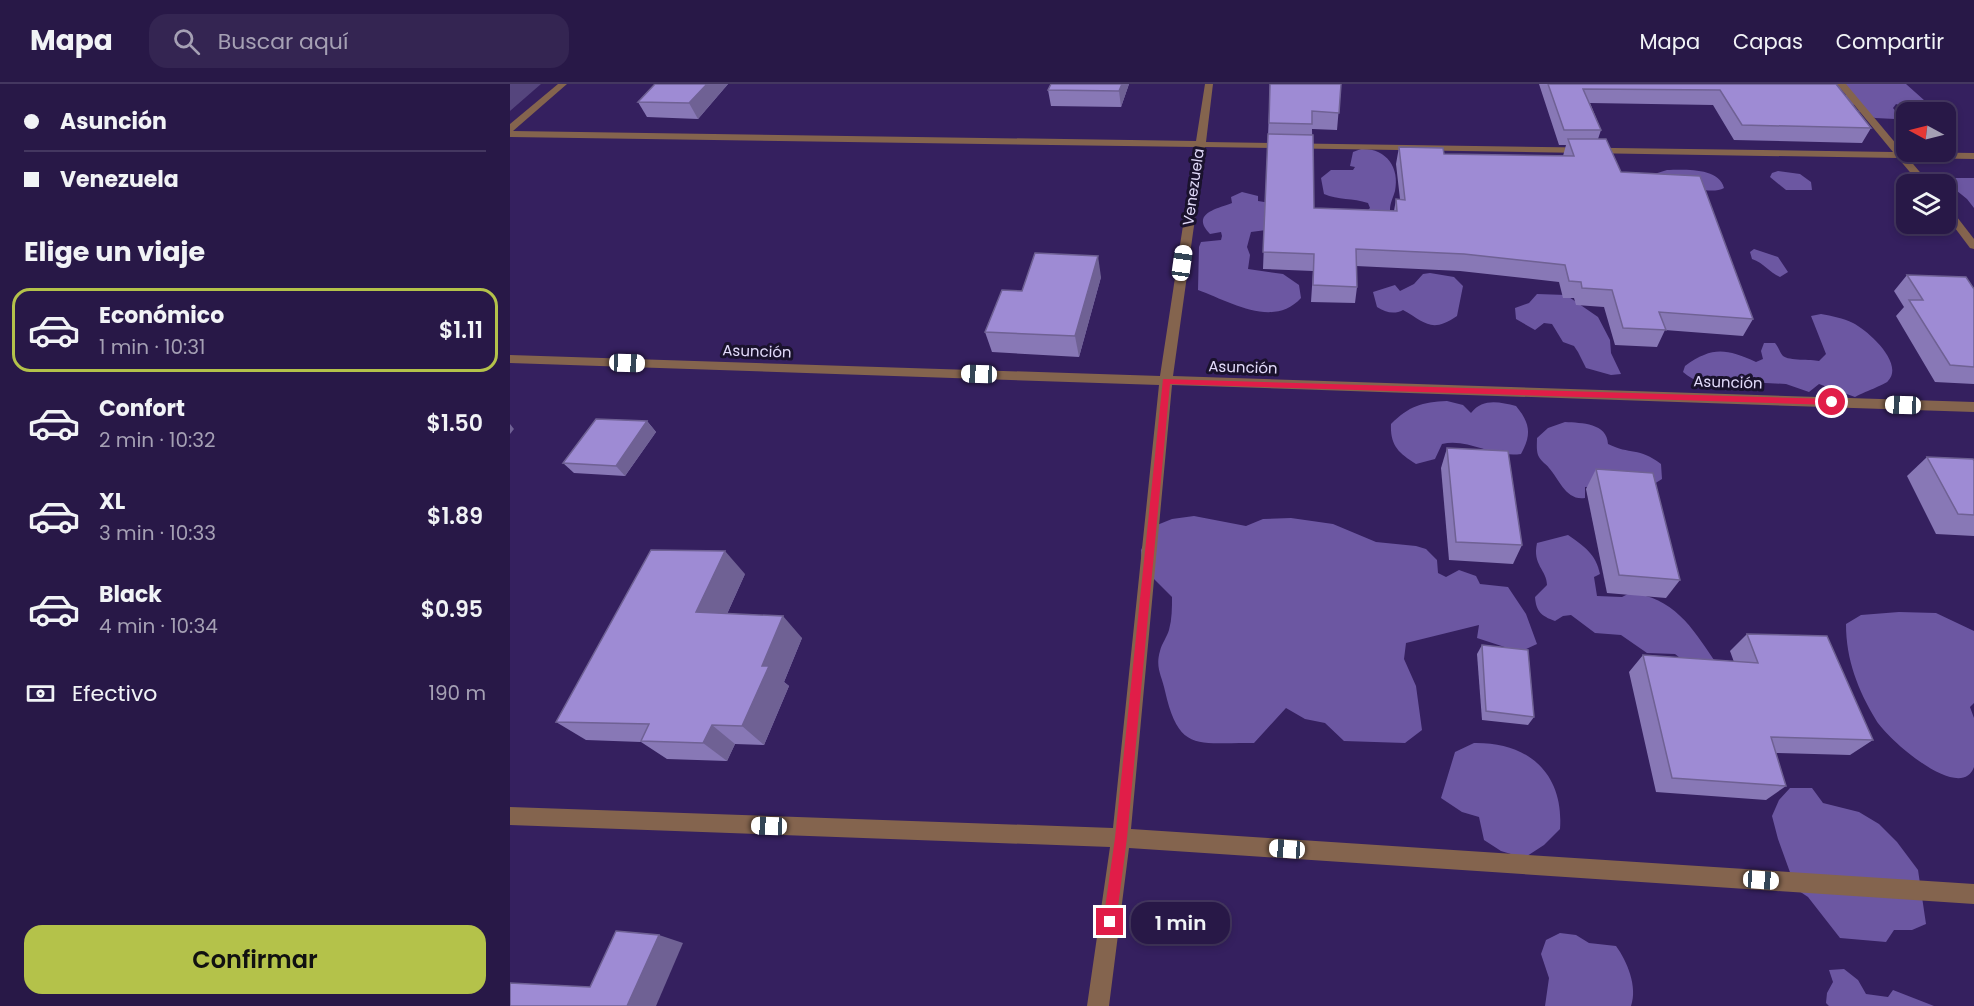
<!DOCTYPE html>
<html lang="es">
<meta charset="utf-8">
<style>
:root{--surface:#281847;--page:#342552;--text:#f1f3f6;--muted:#a5a0b4;--line:#443760;--accent:#b4c24a}
body{margin:0;font-family:Poppins,sans-serif;background:var(--page);color:var(--text);height:100vh;display:flex;flex-direction:column;font-size:22px;white-space:nowrap}
*{box-sizing:border-box;margin:0}
p{font-size:20px;color:var(--muted)}
.icon{flex:none;width:33px;height:33px;fill:none;stroke:currentColor;stroke-width:2;stroke-linecap:round;stroke-linejoin:round}
.map{position:relative;flex:1;overflow:hidden}
.drawer{display:flex;flex-direction:column;background:var(--surface);width:510px}
.drawer>*{flex:none}
.guide{display:grid;align-content:center;height:132px;padding:0 24px;background:var(--surface)}
.needle{width:39px;rotate:277deg}
.fabs{position:absolute;left:1386px;top:18px;display:grid;gap:12px}
.fabs a{display:grid;place-items:center;width:60px;height:60px;border-radius:12px;background:var(--surface);box-shadow:0 3px 9px #0003,0 0 0 2px var(--line);font-size:30px}
.end{position:absolute;width:27px;height:27px;margin:-14px;border:8px solid #e11d48;background:#fff;box-shadow:0 0 0 3px #fff}
.from{border-radius:50%}
.bubble{position:absolute;height:42px;border-radius:18px;background:var(--surface);box-shadow:0 3px 9px #0003,0 0 0 2px var(--line);font-size:20px;font-weight:600;line-height:42px;text-align:center}
.car{position:absolute;width:18px;height:36px;margin:-18px -9px;border-radius:8px;box-shadow:0 0 4px 2px #0007;background:linear-gradient(#fff 24%,#345 0 40%,#fff 0 76%,#345 0 86%,#fff 0)}
.guide b{display:flex;align-items:center;gap:21px;height:57px;font-size:22px}
.guide b+b{border-top:2px solid var(--line)}
.guide i{width:15px;height:15px;background:var(--text)}
ul{padding:0;list-style:none}
li{display:flex;align-items:center;gap:18px;height:84px;margin:0 12px 9px;padding:0 12px;border:3px solid transparent;border-radius:18px}
li div{flex:1}
li b{display:block;font-size:22px}
li em{font-style:normal;font-weight:600}
li.current{border-color:var(--accent)}
li>.icon{width:54px;height:54px;stroke-width:1.5}
h2{padding:0 24px;font-size:27px;line-height:72px}
.pay{display:flex;align-items:center;gap:15px;height:66px;padding:0 24px;font-size:22px}
.pay p{margin-inline-start:auto}
.action{display:flex;gap:12px;margin-top:auto;padding:12px 24px}
.action a{flex:1;height:69px;border-radius:18px;background:var(--accent);color:#111;font-size:24px;font-weight:600;line-height:69px;text-align:center}
header{display:flex;align-items:center;gap:36px;box-sizing:border-box;height:84px;padding:0 30px;background:var(--surface);border-bottom:2px solid var(--line)}
header strong{font-size:28px}
nav{display:flex;gap:33px;margin-inline-start:auto;font-size:21px}
.search{width:420px;height:54px;background:var(--page);display:flex;align-items:center;gap:15px;box-sizing:border-box;padding:0 21px;border-radius:18px;color:var(--muted);font-size:22px}
main{display:flex;flex:1;min-height:0}
.map>svg:first-child{display:block}
</style>
<header>
<strong>Mapa</strong>
<div class="search"><svg class="icon" aria-label="search" viewBox="0 0 24 24"><circle cx="10" cy="10" r="6"/><path d="M15 15l6 6"/></svg>Buscar aquí</div>
<nav><a>Mapa</a><a>Capas</a><a>Compartir</a></nav>
</header>
<main>
<section class="drawer">
<div class="guide">
<b><i class="from"></i>Asunción</b>
<b><i></i>Venezuela</b>
</div>
<h2>Elige un viaje</h2>
<ul>
<li class="current"><svg class="icon" aria-label="car" viewBox="0 0 24 24"><path d="M5 17H2v-5l4-1 3-4h7l3 4 3 1v5h-3M9 17h6M6 11h13"/><circle cx="7" cy="17" r="2"/><circle cx="17" cy="17" r="2"/></svg><div><b>Económico</b><p>1 min · 10:31</p></div><em>$1.11</em></li>
<li><svg class="icon" aria-label="car" viewBox="0 0 24 24"><path d="M5 17H2v-5l4-1 3-4h7l3 4 3 1v5h-3M9 17h6M6 11h13"/><circle cx="7" cy="17" r="2"/><circle cx="17" cy="17" r="2"/></svg><div><b>Confort</b><p>2 min · 10:32</p></div><em>$1.50</em></li>
<li><svg class="icon" aria-label="car" viewBox="0 0 24 24"><path d="M5 17H2v-5l4-1 3-4h7l3 4 3 1v5h-3M9 17h6M6 11h13"/><circle cx="7" cy="17" r="2"/><circle cx="17" cy="17" r="2"/></svg><div><b>XL</b><p>3 min · 10:33</p></div><em>$1.89</em></li>
<li><svg class="icon" aria-label="car" viewBox="0 0 24 24"><path d="M5 17H2v-5l4-1 3-4h7l3 4 3 1v5h-3M9 17h6M6 11h13"/><circle cx="7" cy="17" r="2"/><circle cx="17" cy="17" r="2"/></svg><div><b>Black</b><p>4 min · 10:34</p></div><em>$0.95</em></li>
</ul>
<div class="pay"><svg class="icon" aria-label="cash" viewBox="0 0 24 24"><path d="M3 7h18v10H3z"/><circle cx="12" cy="12" r="2"/></svg>Efectivo<p>190 m</p></div>
<div class="action"><a>Confirmar</a></div>
</section>
<div class="map">
<svg width="1464" height="922" viewBox="0 0 1464 922">
<rect width="100%" height="100%" fill="#35205f"/>
<polygon fill="#55457d" points="0,0 31,0 0,27"/>
<g fill="#6c57a2">
<polygon points="1319,0 1396,0 1424,25 1422,28 1409,28 1386,20 1383,24 1388,30 1385,35 1365,34 1348,27 1351,24 1335,17 1336,11 1332,6"/>
<path d="M 851,65 C 876,64 890,83 885,107 C 883,114 880,119 880,126 L 874,130 L 857,127 L 860,124 L 858,119 C 843,114 828,116 814,110 L 811,94 L 821,86 L 843,86 L 845,83 L 840,82 L 843,68 Z"/>
<path d="M 1157,86 C 1173,86 1209,83 1214,104 C 1198,113 1158,96 1141,91 Z"/>
<polygon points="1268,87 1290,90 1301,98 1302,106 1276,106 1260,93 1262,89"/>
<polygon points="1443,94 1464,94 1464,124 1457,115 1436,98"/>
<path d="M 732,108 L 748,112 L 748,117 L 779,122 L 756,146 L 741,148 L 737,163 L 740,171 L 738,185 L 773,190 L 789,201 L 791,214 C 763,245 719,217 688,206 L 689,163 L 691,158 L 711,156 L 712,152 L 711,148 L 700,150 C 679,129 710,124 722,119 L 721,113 Z"/>
<path d="M 1244,165 L 1268,173 L 1278,188 L 1270,193 C 1259,188 1254,179 1242,175 L 1240,168 Z"/>
<path d="M 920,189 L 944,193 L 953,202 L 947,232 C 921,250 915,238 893,226 C 884,231 875,228 867,223 L 863,208 L 885,201 L 890,207 L 904,200 L 913,190 Z"/>
<polygon points="1027,210 1056,211 1088,233 1100,256 1101,269 1111,290 1101,291 1076,284 1068,268 1064,262 1053,258 1042,240 1034,239 1025,246 1006,235 1005,224 1019,219"/>
<path d="M 1311,230 C 1322,232 1333,234 1343,239 C 1357,246 1395,279 1378,297 C 1376,300 1352,309 1345,313 L 1309,300 L 1299,308 L 1276,300 L 1236,298 C 1220,311 1188,301 1173,288 L 1175,282 C 1203,262 1216,265 1246,278 L 1253,275 L 1251,267 L 1254,259 L 1265,259 C 1268,262 1270,269 1273,272 C 1279,277 1301,275 1309,277 L 1316,270 L 1301,232 Z"/>
<path d="M 937,317 L 953,321 L 961,329 C 973,314 989,318 1006,322 C 1020,339 1022,350 1011,370 C 982,374 959,354 932,360 L 925,375 L 906,380 C 888,369 880,361 881,340 C 899,322 912,318 937,317 Z"/>
<path d="M 1055,338 C 1072,339 1097,339 1098,360 C 1120,371 1129,363 1151,380 L 1152,395 L 1144,400 L 1075,403 L 1075,414 C 1056,417 1049,395 1039,384 C 1037,381 1031,377 1029,373 C 1026,368 1027,360 1027,354 L 1038,344 Z"/>
<path d="M 684,432 L 736,442 L 753,435 L 781,434 L 823,440 L 866,458 L 906,462 L 916,465 L 927,476 L 928,489 L 936,493 L 949,486 L 966,492 L 970,500 L 998,503 L 1016,530 L 1027,560 L 1010,568 L 967,554 L 969,541 L 896,559 L 894,575 L 906,602 L 912,646 L 895,659 L 834,657 L 815,639 L 795,635 L 776,624 L 744,659 C 689,658 669,670 655,607 C 652,592 645,584 650,567 C 652,559 657,553 659,546 C 662,535 662,524 662,513 L 632,483 L 631,466 L 642,443 L 662,435 Z"/>
<path d="M 1058,451 C 1074,462 1086,470 1090,490 L 1084,493 L 1087,512 L 1112,513 L 1120,509 C 1163,513 1182,543 1204,576 L 1200,583 L 1174,577 L 1165,570 L 1137,569 L 1111,551 L 1085,549 L 1061,531 L 1053,532 L 1045,537 C 1031,532 1026,527 1025,513 L 1037,501 C 1037,486 1022,481 1027,459 Z"/>
<path d="M 1389,528 L 1426,529 L 1464,547 L 1464,619 L 1460,623 L 1464,634 L 1464,683 C 1451,720 1377,655 1366,636 C 1348,606 1336,576 1336,540 L 1351,531 Z"/>
<path d="M 964,659 C 1019,658 1054,690 1050,745 L 1034,761 L 1014,774 L 991,767 L 974,756 L 969,733 L 952,728 L 931,714 L 945,668 Z"/>
<polygon points="1280,704 1302,704 1313,719 1349,728 1369,740 1387,758 1408,786 1416,840 1402,846 1384,846 1376,858 1330,854 1298,813 1286,805 1268,755 1262,732 1269,716"/>
<path d="M 1050,849 L 1066,851 L 1079,859 L 1106,862 C 1117,877 1128,903 1121,922 L 1035,922 L 1039,894 L 1031,870 L 1036,856 Z"/>
<polygon points="1334,885 1348,896 1356,910 1378,913 1383,906 1424,922 1319,922 1316,919 1317,909 1323,898 1319,886"/>
</g>
<g fill="none" stroke-linecap="round" stroke-linejoin="round">
<g fill="#84644e" fill-rule="evenodd">
<polygon points="48,0 57,0 3,47 686,57 695,0 703,0 696,58 1383,68 1327,0 1336,0 1393,68 1464,69 1464,75 1398,74 1420,100 1410,100 1388,74 695,63 663,292 1464,318 1464,328 662,301 621,745 1464,800 1464,820 619,764 599,922 577,922 600,763 0,741 0,723 603,744 649,301 0,279 0,271 650,292 685,63 0,53 0,40"/>
<polygon points="1436,123 1440,124 1464,155 1464,165 1460,164 1436,132"/>
</g>
</g>
<g fill="#8878b6">
<polygon points="145,0 218,0 188,35 137,33 128,18"/>
<polygon points="619,0 611,23 541,22 538,6"/>
<polygon points="760,0 831,0 827,46 802,45 804,124 884,127 886,115 890,115 886,80 889,63 934,70 1053,72 1056,61 1049,61 1029,0 1326,0 1361,44 1352,59 1224,56 1203,21 1080,19 1091,46 1088,55 1111,88 1243,235 1233,252 1155,246 1147,263 1105,261 1094,223 1066,221 1064,214 1053,214 1049,198 950,187 846,182 847,203 845,219 801,218 803,187 753,185"/>
<polygon points="1397,191 1464,205 1464,300 1425,298 1386,232 1394,223 1384,207"/>
<polygon points="591,193 569,273 482,268 475,248"/>
<polygon points="137,337 146,348 115,392 64,389 53,379"/>
<polygon points="937,364 1012,461 1003,480 939,476 931,384"/>
<polygon points="1417,373 1464,377 1464,452 1426,450 1397,392"/>
<polygon points="1086,385 1170,496 1156,514 1097,509 1076,405"/>
<polygon points="235,490 217,530 292,554 274,598 279,602 254,661 225,660 217,677 157,675 131,658 76,656 46,638"/>
<polygon points="1237,550 1363,656 1340,671 1266,669 1276,702 1256,716 1146,708 1119,588 1133,571 1224,578 1220,567"/>
<polygon points="972,561 1024,633 1018,641 972,636 967,570"/>
</g>
<g fill="#6f6194">
<polygon points="197,0 218,0 188,35 179,19"/>
<polygon points="612,0 619,0 611,23 609,7"/>
<polygon points="588,172 591,193 569,273 565,252"/>
<polygon points="137,337 146,348 115,392 106,382"/>
<polygon points="0,340 4,345 0,350"/>
<polygon points="215,467 235,490 208,550 186,528"/>
<polygon points="273,532 292,554 274,598 279,602 254,661 232,642 252,582"/>
<polygon points="202,641 225,660 217,677 193,659"/>
<polygon points="149,851 173,859 146,922 117,922"/>
</g>
<g fill="#9e8bd4" stroke="#6f6194" stroke-width="1.5">
<polygon points="145,0 197,0 179,19 128,18"/>
<polygon points="541,0 612,0 609,7 538,6"/>
<polygon points="760,0 831,0 829,29 802,27 802,40 759,39"/>
<polygon points="1038,0 1326,0 1361,44 1232,41 1210,6 1073,5 1091,46 1054,46"/>
<polygon points="758,50 803,51 804,124 887,127 886,115 895,116 889,63 933,64 934,70 1064,72 1058,55 1096,55 1111,88 1190,92 1243,235 1149,228 1156,246 1113,244 1102,206 1072,204 1071,198 1059,197 1055,181 954,170 846,165 847,203 803,201 804,170 753,168"/>
<polygon points="525,169 588,172 565,252 475,248 492,206 512,207"/>
<polygon points="1397,191 1456,193 1464,205 1464,283 1440,281 1399,216 1413,216"/>
<polygon points="86,335 137,337 106,382 53,379"/>
<polygon points="937,364 998,367 1012,461 946,458"/>
<polygon points="1417,373 1463,375 1464,377 1464,431 1448,430"/>
<polygon points="1086,385 1143,389 1170,496 1109,491"/>
<polygon points="141,466 215,467 186,528 273,532 252,582 259,582 232,642 202,641 193,659 131,657 139,640 46,638"/>
<polygon points="1237,550 1317,552 1363,656 1261,653 1276,702 1162,694 1133,571 1248,579"/>
<polygon points="972,561 1018,566 1024,633 976,627"/>
<polygon points="106,847 149,851 117,922 0,922 0,899 80,903"/>
</g>
<polygon fill="#e11d48" points="653,295 1322,315 1326,318 1322,321 660,300 617,754 606,838 600,845 593,838 605,754"/>
<g text-anchor="middle" dominant-baseline="central" stroke-width="6" stroke-linejoin="round" paint-order="stroke">
<g font-size="15" fill="#e1daf9" stroke="#1a122d">
<text transform="translate(683 103) rotate(-82)">Venezuela</text>
<text transform="translate(247 267) rotate(2)">Asunción</text>
<text transform="translate(733 283) rotate(2)">Asunción</text>
<text transform="translate(1218 298) rotate(2)">Asunción</text>
</g>
</g>
</svg>
<div class="fabs">
<a><svg class="needle" viewBox="-14 -14 28 28"><path d="M0-13l5 13h-10z" fill="#e53935"/><path d="M0 13l5-13h-10z" fill="#a5a0b4"/></svg></a>
<a><svg class="icon" aria-label="layers" viewBox="0 0 24 24"><path d="M12 4l9 5-9 5-9-5zM3 14l9 5 9-5"/></svg></a>
</div>
<i class="end from" style="left:1322px;top:318px"></i>
<i class="end" style="left:600px;top:838px"></i>
<div class="bubble" style="left:621px;top:818px;width:99px">1 min</div>
<i class="car" style="left:672px;top:179px;rotate:8deg"></i>
<i class="car" style="left:117px;top:279px;rotate:92deg"></i>
<i class="car" style="left:469px;top:290px;rotate:272deg"></i>
<i class="car" style="left:1393px;top:321px;rotate:272deg"></i>
<i class="car" style="left:259px;top:742px;rotate:272deg"></i>
<i class="car" style="left:777px;top:765px;rotate:274deg"></i>
<i class="car" style="left:1251px;top:796px;rotate:94deg"></i>
</div>
</main>
